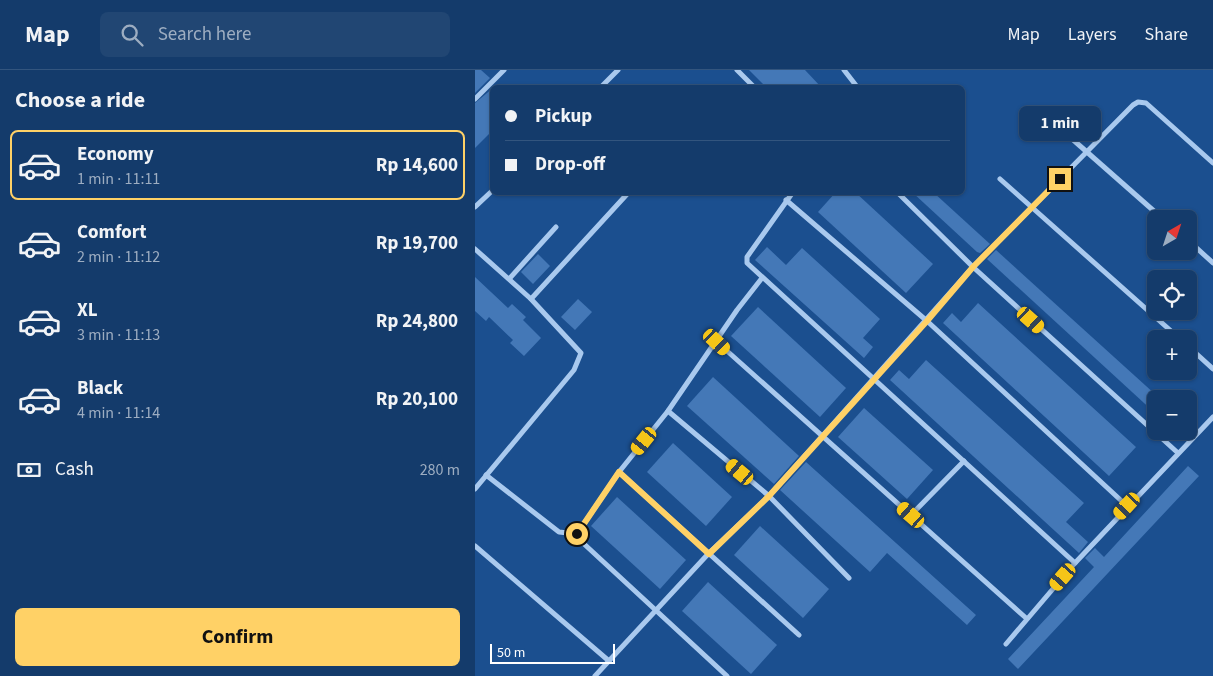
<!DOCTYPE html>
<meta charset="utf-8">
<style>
:root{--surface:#143b6b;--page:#214673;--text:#f1f3f6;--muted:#9dadc1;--line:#33557e;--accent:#ffd166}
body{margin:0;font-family:"Source Sans 3",sans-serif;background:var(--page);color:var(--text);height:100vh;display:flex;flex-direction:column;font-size:19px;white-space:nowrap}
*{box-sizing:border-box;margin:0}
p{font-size:16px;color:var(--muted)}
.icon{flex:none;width:28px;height:28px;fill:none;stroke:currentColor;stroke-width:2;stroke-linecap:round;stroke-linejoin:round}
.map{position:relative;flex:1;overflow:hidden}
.panel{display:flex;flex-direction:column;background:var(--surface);width:475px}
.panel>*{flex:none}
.banner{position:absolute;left:15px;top:15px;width:475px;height:110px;border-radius:8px;box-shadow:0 1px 4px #0004,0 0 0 1px var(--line);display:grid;align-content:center;height:110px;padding:0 15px;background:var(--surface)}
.needle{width:32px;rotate:39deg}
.controls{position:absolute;left:672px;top:140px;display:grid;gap:10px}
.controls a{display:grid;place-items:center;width:50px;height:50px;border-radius:8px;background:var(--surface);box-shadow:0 1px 4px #0004,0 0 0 1px var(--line);font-size:25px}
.scale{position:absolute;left:15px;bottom:12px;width:125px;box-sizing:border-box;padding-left:5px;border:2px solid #fff;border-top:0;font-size:14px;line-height:18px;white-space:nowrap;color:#fff;-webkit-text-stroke:4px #1b4f8f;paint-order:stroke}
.end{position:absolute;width:22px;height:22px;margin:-11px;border:6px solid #ffd166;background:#111;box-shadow:0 0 0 2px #111}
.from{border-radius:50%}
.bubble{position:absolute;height:35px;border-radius:8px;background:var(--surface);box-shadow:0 1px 4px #0004,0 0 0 1px var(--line);font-size:16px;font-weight:700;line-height:35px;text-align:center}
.car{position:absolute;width:15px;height:30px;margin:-15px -8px;border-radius:6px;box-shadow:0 0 4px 1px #0007;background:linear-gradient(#f5c518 24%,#345 0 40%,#f5c518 0 76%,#345 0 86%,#f5c518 0)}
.banner b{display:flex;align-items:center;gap:18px;height:48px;font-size:19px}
.banner b+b{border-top:1px solid var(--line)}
.banner i{width:12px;height:12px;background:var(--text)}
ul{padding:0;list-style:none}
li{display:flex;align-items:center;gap:15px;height:70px;margin:0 10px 8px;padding:0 5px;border:2px solid transparent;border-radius:8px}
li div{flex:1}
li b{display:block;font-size:19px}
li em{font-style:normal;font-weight:700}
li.current{border-color:var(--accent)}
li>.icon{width:45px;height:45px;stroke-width:1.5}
h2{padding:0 15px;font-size:22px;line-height:60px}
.pay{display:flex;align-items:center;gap:12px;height:55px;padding:0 15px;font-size:19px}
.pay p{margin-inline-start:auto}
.cta{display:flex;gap:10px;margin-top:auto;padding:10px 15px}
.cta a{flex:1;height:58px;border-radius:8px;background:var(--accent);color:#111;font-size:20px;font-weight:700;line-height:58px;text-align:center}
header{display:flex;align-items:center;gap:30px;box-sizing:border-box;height:70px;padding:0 25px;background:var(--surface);border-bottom:1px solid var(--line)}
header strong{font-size:24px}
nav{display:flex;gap:28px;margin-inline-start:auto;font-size:18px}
.search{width:350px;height:45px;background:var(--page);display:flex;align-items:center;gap:12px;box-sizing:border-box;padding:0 18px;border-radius:8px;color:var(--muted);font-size:19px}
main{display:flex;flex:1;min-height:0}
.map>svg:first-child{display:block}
</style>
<header>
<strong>Map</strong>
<div class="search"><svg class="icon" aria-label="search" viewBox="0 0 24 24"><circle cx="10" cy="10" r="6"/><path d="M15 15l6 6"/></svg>Search here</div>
<nav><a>Map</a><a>Layers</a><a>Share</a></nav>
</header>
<main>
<section class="panel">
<h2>Choose a ride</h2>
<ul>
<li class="current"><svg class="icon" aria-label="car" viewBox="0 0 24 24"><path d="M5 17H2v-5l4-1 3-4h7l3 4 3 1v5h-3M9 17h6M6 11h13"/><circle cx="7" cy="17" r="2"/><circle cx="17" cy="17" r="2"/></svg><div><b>Economy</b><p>1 min · 11:11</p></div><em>Rp 14,600</em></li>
<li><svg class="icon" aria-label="car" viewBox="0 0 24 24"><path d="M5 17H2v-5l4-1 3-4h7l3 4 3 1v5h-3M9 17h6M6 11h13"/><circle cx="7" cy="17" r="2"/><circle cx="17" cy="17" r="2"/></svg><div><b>Comfort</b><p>2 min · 11:12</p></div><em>Rp 19,700</em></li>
<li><svg class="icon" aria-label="car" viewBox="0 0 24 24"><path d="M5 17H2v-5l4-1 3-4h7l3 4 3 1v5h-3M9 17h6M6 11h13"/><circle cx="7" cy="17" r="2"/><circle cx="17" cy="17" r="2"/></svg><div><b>XL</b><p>3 min · 11:13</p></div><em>Rp 24,800</em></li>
<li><svg class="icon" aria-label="car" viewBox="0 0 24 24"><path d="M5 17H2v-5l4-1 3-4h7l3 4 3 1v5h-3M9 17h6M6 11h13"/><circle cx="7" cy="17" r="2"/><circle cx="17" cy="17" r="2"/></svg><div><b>Black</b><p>4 min · 11:14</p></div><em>Rp 20,100</em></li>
</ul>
<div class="pay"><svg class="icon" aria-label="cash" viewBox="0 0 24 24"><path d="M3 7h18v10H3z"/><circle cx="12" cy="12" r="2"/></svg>Cash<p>280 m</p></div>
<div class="cta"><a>Confirm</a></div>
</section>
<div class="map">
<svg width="738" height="606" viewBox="0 0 738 606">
<rect width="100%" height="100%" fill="#1b4f8f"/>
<g fill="#4478b7">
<polygon points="0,0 6,0 15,8 0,23"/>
<polygon points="274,0 330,0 347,18 292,18"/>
<polygon points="18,18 18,60 0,78 0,33"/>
<polygon points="361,122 380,122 458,194 431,223 343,142"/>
<polygon points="437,122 458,122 515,174 505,183 502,182"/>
<polygon points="292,177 311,195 327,178 405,249 388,268 398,277 389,288 280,190"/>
<polygon points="521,180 681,325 681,344 512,189"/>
<polygon points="63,184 75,196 58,214 46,202"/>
<polygon points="0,207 33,238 37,234 51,247 48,250 66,268 49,286 35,273 38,270 14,247 11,251 0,241"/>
<polygon points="103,229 117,242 100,260 86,247"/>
<polygon points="503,233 661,377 634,406 468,253 477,243 486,252"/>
<polygon points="283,237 371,318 345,347 256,266"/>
<polygon points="451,290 609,433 591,452 613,472 604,483 415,310 424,300 434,309"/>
<polygon points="238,307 324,386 299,414 212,336"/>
<polygon points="389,338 458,400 432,429 363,367"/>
<polygon points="198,373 257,427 231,456 172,402"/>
<polygon points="331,392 501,545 492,555 412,483 395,502 305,420"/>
<polygon points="713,396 724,406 543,599 533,589 619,497 610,488 620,478 629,487"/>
<polygon points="142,427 211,490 185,519 116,456"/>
<polygon points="285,456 354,519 328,548 259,485"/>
<polygon points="233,512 302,575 276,604 207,541"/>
</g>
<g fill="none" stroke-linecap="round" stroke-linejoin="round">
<g stroke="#a9c9ee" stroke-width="5">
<polyline points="262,0 280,18"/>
<polyline points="369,0 383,18"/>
<polyline points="125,18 143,0"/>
<polyline points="0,29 29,0"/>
<polyline points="579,53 688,149"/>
<polyline points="525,109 705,269"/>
<polyline points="318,122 272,187 272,193 600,493"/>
<polyline points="422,122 498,197 703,383"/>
<polyline points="311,130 452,251 652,436"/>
<polyline points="0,137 18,120"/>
<polyline points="714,171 738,193"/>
<polyline points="0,179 56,229 106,283 99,300 0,419"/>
<polyline points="34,209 81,157"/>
<polyline points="56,229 154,122"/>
<polyline points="242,272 551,548"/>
<polyline points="714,277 738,299"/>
<polyline points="193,341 294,426 374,508"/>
<polyline points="144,402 324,565"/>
<polyline points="11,405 84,462 102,464"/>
<polyline points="436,445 489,391"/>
<polyline points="102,464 144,402 193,341 262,240 287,208"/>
<polyline points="102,464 108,473 252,606"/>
<polyline points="0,476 134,591"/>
<polyline points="531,574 600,493 738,347"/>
<polyline points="120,606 234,483 294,426 498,197 658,35 663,32 671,33 738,93"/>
</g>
</g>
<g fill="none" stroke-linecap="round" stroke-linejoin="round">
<polyline stroke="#ffd166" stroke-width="6" points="102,464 144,402 234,484 294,426 452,251 498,197 585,109"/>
</g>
</svg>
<div class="controls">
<a><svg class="needle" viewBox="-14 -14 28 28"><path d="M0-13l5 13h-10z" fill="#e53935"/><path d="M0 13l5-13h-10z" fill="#9dadc1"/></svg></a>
<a><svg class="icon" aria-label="locate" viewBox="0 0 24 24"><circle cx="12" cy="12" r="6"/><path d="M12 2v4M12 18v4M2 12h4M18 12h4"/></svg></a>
<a>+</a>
<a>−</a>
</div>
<div class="scale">50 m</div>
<i class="end from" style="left:102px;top:464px"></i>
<i class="end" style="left:585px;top:109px"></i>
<div class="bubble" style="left:544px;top:36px;width:82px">1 min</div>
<i class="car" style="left:556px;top:250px;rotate:132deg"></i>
<i class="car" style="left:242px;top:272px;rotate:133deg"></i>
<i class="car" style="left:169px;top:371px;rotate:219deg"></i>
<i class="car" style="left:265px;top:402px;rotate:310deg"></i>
<i class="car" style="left:652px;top:436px;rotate:223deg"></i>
<i class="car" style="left:436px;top:445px;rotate:311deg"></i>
<i class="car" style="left:588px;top:507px;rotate:221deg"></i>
<div class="banner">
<b><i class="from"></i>Pickup</b>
<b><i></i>Drop-off</b>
</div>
</div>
</main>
